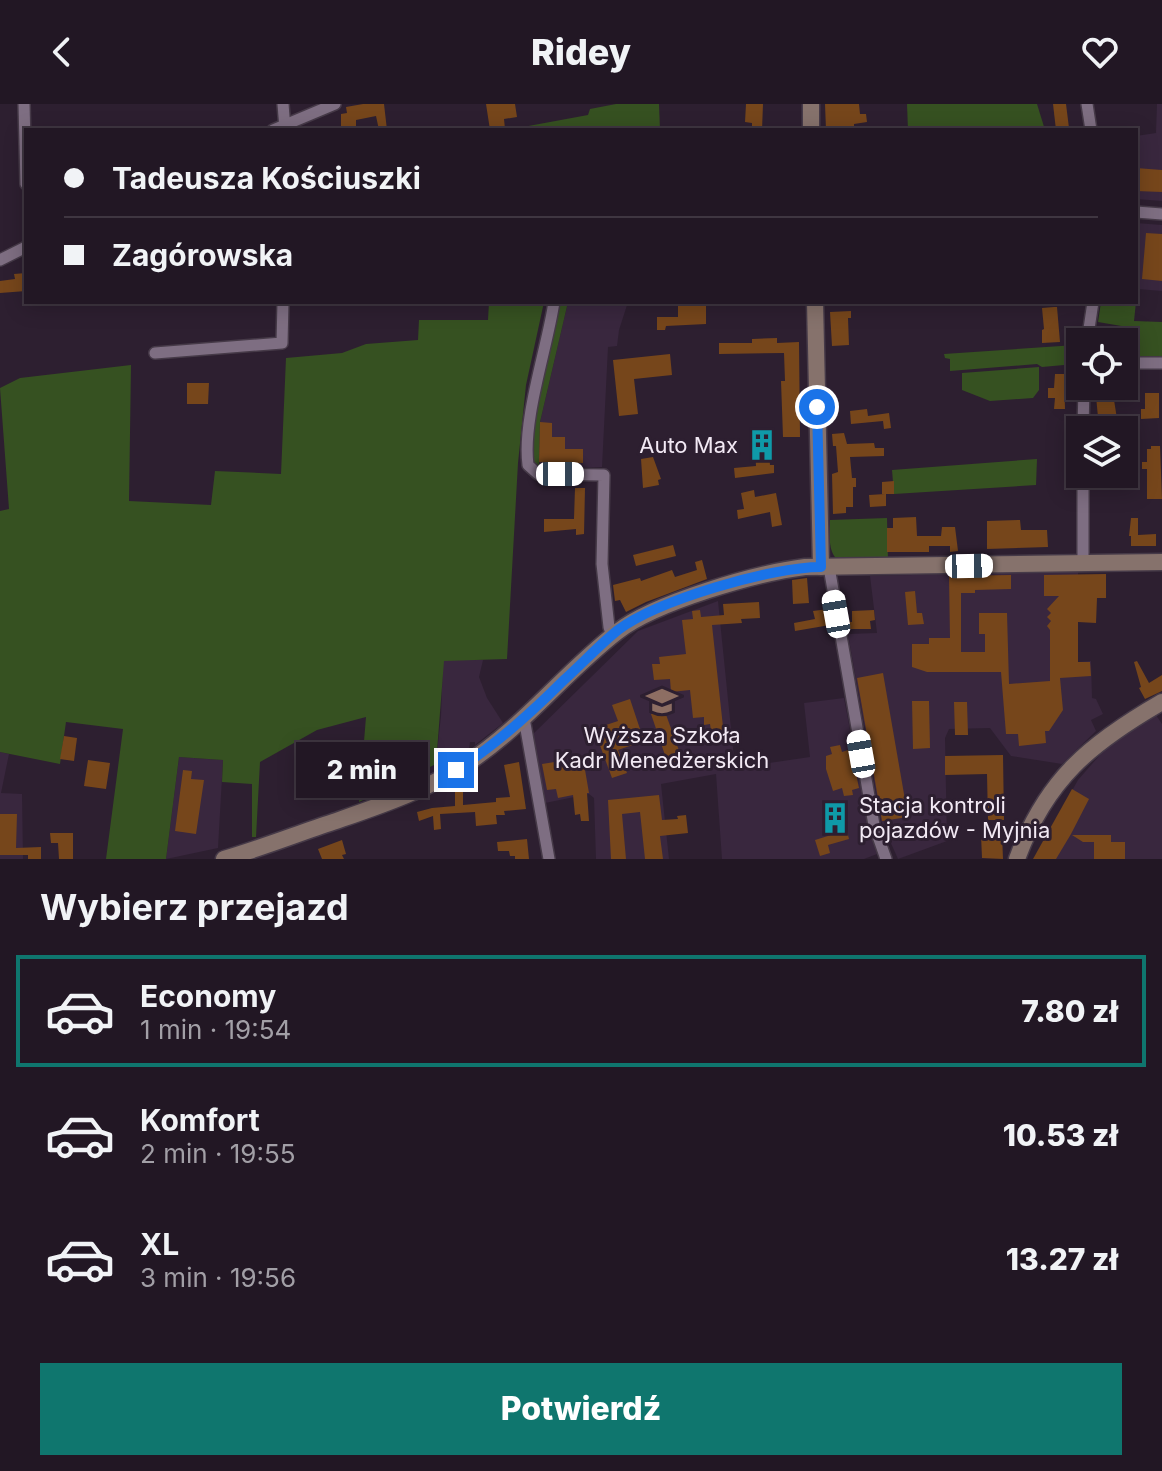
<!DOCTYPE html>
<html lang="pl">
<meta charset="utf-8">
<style>
:root{--surface:#221724;--page:#2a202c;--text:#f1f3f6;--muted:#a29fa6;--line:#3f3641;--accent:#0f766e}
body{margin:0;font-family:Inter,sans-serif;background:var(--page);color:var(--text);height:100vh;display:flex;flex-direction:column;font-size:30px;white-space:nowrap}
*{box-sizing:border-box;margin:0}
p{font-size:26px;color:var(--muted)}
.icon{flex:none;width:44px;height:44px;fill:none;stroke:currentColor;stroke-width:2;stroke-linecap:round;stroke-linejoin:round}
.map{position:relative;height:755px;overflow:hidden}
.sheet{display:flex;flex-direction:column;background:var(--surface);flex:1}
.sheet>*{flex:none}
.guide{position:absolute;left:24px;top:24px;width:1114px;height:176px;border-radius:0px;box-shadow:0 4px 20px #0003,0 0 0 2px var(--line);display:grid;align-content:center;height:176px;padding:0 40px;background:var(--surface)}
.controls{position:absolute;left:1066px;top:224px;display:grid;gap:16px}
.controls a{display:grid;place-items:center;width:72px;height:72px;border-radius:0px;background:var(--surface);box-shadow:0 4px 20px #0003,0 0 0 2px var(--line);font-size:40px}
.end{position:absolute;width:36px;height:36px;margin:-18px;border:10px solid #1a73e8;background:#fff;box-shadow:0 0 0 4px #fff}
.from{border-radius:50%}
.bubble{position:absolute;height:56px;border-radius:0px;background:var(--surface);box-shadow:0 4px 20px #0003,0 0 0 2px var(--line);font-size:26px;font-weight:800;line-height:56px;text-align:center}
.car{position:absolute;width:24px;height:48px;margin:-24px -12px;border-radius:10px;box-shadow:0 0 6px 2px #0007;background:linear-gradient(#fff 24%,#345 0 40%,#fff 0 76%,#345 0 86%,#fff 0)}
.guide b{display:flex;align-items:center;gap:28px;height:76px;font-size:30px}
.guide b+b{border-top:2px solid var(--line)}
.guide i{width:20px;height:20px;background:var(--text)}
ul{padding:0;list-style:none}
li{display:flex;align-items:center;gap:24px;height:112px;margin:0 16px 12px;padding:0 24px;border:4px solid transparent;border-radius:0px}
li div{flex:1}
li b{display:block;font-size:30px}
li em{font-style:normal;font-weight:800}
li.active{border-color:var(--accent)}
li>.icon{width:72px;height:72px;stroke-width:1.5}
h2{padding:0 40px;font-size:36px;line-height:96px}
.button{display:flex;gap:16px;margin-top:auto;padding:16px 40px}
.button a{flex:1;height:92px;border-radius:0px;background:var(--accent);color:#fff;font-size:32px;font-weight:800;line-height:92px;text-align:center}
header{display:flex;justify-content:space-between;align-items:center;height:104px;padding:0 40px;background:var(--surface);font-size:36px;font-weight:800}
.map>svg:first-child{display:block}
</style>
<header><svg class="icon" aria-label="back" viewBox="0 0 24 24"><path d="M15 5l-7 7 7 7"/></svg>Ridey<svg class="icon" aria-label="heart" viewBox="0 0 24 24"><path d="M12 20l-8-8c-3-5 5-10 8-4 3-6 11-1 8 4z"/></svg></header>
<div class="map">
<svg width="1162" height="755" viewBox="0 0 1162 755">
<rect width="100%" height="100%" fill="#2d1f30"/>
<g fill="#39273e">
<polygon points="1157,0 1162,0 1162,97 1136,95 1136,32 1156,29"/>
<polygon points="1136,119 1162,121 1162,187 1138,185 1136,190"/>
<polygon points="568,198 628,198 619,226 617,242 608,243 602,363 539,365 540,318"/>
<polygon points="1078,467 1078,558 1091,557 1092,594 1096,595 1103,610 1091,616 1096,627 1062,660 1011,652 990,624 949,625 945,634 947,737 898,755 881,717 848,530 877,529 870,472"/>
<polygon points="718,497 735,664 810,653 804,599 844,594 866,711 877,750 864,755 722,755 716,670 661,680 669,755 596,755 594,694 589,690 545,699 531,632 638,527"/>
<polygon points="443,556 483,556 479,573 487,594 503,619 475,641 475,638 470,638 469,645 435,667 441,612"/>
<polygon points="1156,611 1162,620 1162,755 1034,755 1078,676 1106,644"/>
<polygon points="0,648 9,650 1,689 22,690 23,755 0,755"/>
<polygon points="179,653 223,656 218,744 166,755"/>
</g>
<g fill="#365121">
<polygon points="616,0 659,0 660,26 507,26 588,11 590,5"/>
<polygon points="907,0 1037,0 1045,26 908,26"/>
<polygon points="489,198 544,198 526,281 518,359 507,555 444,557 436,660 359,698 366,613 317,626 260,658 256,733 252,733 252,680 222,678 223,656 179,653 166,755 106,755 123,625 66,618 60,660 0,648 0,407 9,405 0,284 20,274 131,261 129,397 211,401 215,367 281,370 286,254 342,249 366,240 418,236 419,216 488,216"/>
<polygon points="558,198 568,198 540,318 539,365 533,360 530,337"/>
<polygon points="1101,198 1136,198 1134,217 1162,218 1162,255 1124,256 1124,252 1130,251 1133,224 1098,218"/>
<polygon points="1076,241 1075,260 1042,263 1037,260 950,267 950,255 945,254 944,250"/>
<polygon points="1039,263 1039,286 1033,294 990,297 962,286 962,269"/>
<polygon points="1037,355 1036,381 894,390 892,366"/>
<path d="M 887,414 L 888,456 L 839,457 C 827,448 830,430 830,416 Z"/>
</g>
<g fill="#76461b">
<polygon points="363,0 384,0 387,26 379,26 376,12 356,16 356,26 341,26 341,10 347,9 346,3"/>
<polygon points="486,0 515,0 517,13 504,15 505,25 490,26"/>
<polygon points="746,0 763,0 762,26 752,26 752,19 745,18"/>
<polygon points="825,0 859,0 860,10 866,10 867,18 854,20 854,26 826,26"/>
<polygon points="1053,0 1066,0 1069,24 1056,26"/>
<polygon points="1136,64 1162,66 1162,88 1136,87"/>
<polygon points="1146,129 1162,130 1162,177 1142,175"/>
<polygon points="26,169 26,187 0,189 0,177 15,175 14,170"/>
<polygon points="678,198 706,198 706,220 666,222 665,226 657,226 657,213 678,213"/>
<polygon points="1054,203 1057,203 1060,238 1042,239 1042,226 1044,225 1042,204"/>
<polygon points="851,207 851,214 848,214 849,241 832,242 830,208"/>
<polygon points="777,234 777,239 799,238 800,333 783,333 781,277 785,277 784,249 719,250 719,239 752,239 752,235"/>
<polygon points="670,250 672,271 634,275 638,310 619,312 613,256"/>
<polygon points="1055,270 1064,270 1065,305 1054,305 1055,294 1048,294 1048,284 1054,284"/>
<polygon points="187,279 209,279 208,300 187,300"/>
<polygon points="1095,282 1112,283 1117,315 1103,316 1103,312 1098,313"/>
<polygon points="1145,289 1159,289 1159,314 1141,315 1141,305 1145,305"/>
<polygon points="867,305 868,312 889,309 891,324 884,325 883,317 851,320 850,307"/>
<polygon points="540,318 552,319 552,333 565,333 565,345 583,345 583,359 539,358"/>
<polygon points="767,329 770,361 774,361 774,369 735,374 734,364 756,362 754,330"/>
<polygon points="844,329 847,340 874,339 875,344 884,344 884,352 850,353 852,374 856,374 856,383 853,383 853,403 846,403 846,409 833,410 832,370 838,368 836,342 833,342 832,330"/>
<polygon points="1151,342 1160,342 1162,395 1147,395 1147,365 1142,365 1142,358 1147,358 1147,345 1151,345"/>
<polygon points="653,353 661,375 658,376 659,381 643,384 641,355"/>
<polygon points="894,377 894,390 886,390 886,402 870,403 869,391 885,390 882,390 882,378"/>
<polygon points="575,384 585,384 584,430 576,431 576,425 544,428 544,415 574,415"/>
<polygon points="754,386 755,393 776,389 782,421 772,423 770,408 738,415 737,406 744,405 741,389"/>
<polygon points="916,413 917,432 941,432 942,423 955,423 958,447 950,448 950,442 929,442 929,448 887,448 887,424 893,424 893,414"/>
<polygon points="1131,414 1138,414 1138,431 1156,430 1156,442 1131,442 1131,432 1129,432"/>
<polygon points="1020,416 1021,426 1047,426 1048,443 987,445 987,417"/>
<polygon points="673,441 676,452 636,462 633,451"/>
<polygon points="702,456 707,475 646,498 626,508 620,496 615,497 613,481 640,474 641,477 672,466 675,473 697,466 695,458"/>
<polygon points="1106,470 1106,494 1097,494 1096,519 1078,518 1078,558 1090,558 1091,572 1060,574 1063,606 1049,627 1045,627 1046,639 1019,642 1018,630 1006,630 1001,568 927,568 912,563 912,540 929,540 929,534 950,534 949,472 1011,471 1011,485 975,486 975,489 961,489 961,548 985,548 985,530 979,530 979,509 1007,509 1009,580 1050,577 1050,526 1047,522 1051,517 1047,513 1051,509 1047,505 1059,492 1044,492 1044,471"/>
<polygon points="807,474 809,499 793,500 792,476"/>
<polygon points="915,487 917,509 922,509 924,520 908,521 905,488"/>
<polygon points="759,498 760,514 741,515 742,519 712,521 724,632 712,633 710,620 704,621 704,613 693,614 690,586 671,588 670,575 654,576 652,560 660,560 659,553 686,550 682,516 693,515 692,507 700,506 701,513 724,511 723,500"/>
<polygon points="828,505 830,521 795,527 794,519 815,515 813,507"/>
<polygon points="874,506 875,516 870,517 871,525 848,525 847,518 852,518 852,507"/>
<polygon points="1137,557 1149,579 1162,571 1162,587 1145,595 1139,584 1141,583 1134,558"/>
<polygon points="883,569 908,713 882,717 857,574"/>
<polygon points="630,595 644,637 618,646 627,669 612,674 594,625 618,617 612,601"/>
<polygon points="912,597 929,597 930,644 913,645"/>
<polygon points="954,598 967,598 968,631 955,631"/>
<polygon points="664,605 682,655 668,660 651,610"/>
<polygon points="64,632 77,634 74,657 60,655"/>
<polygon points="840,641 842,648 851,645 859,684 852,686 853,691 844,692 842,684 833,687 826,665 826,652 832,650 830,643"/>
<polygon points="1003,651 1004,716 988,716 987,670 945,671 945,652"/>
<polygon points="88,656 110,659 106,685 84,682"/>
<polygon points="561,657 563,663 584,660 589,689 587,689 589,717 581,717 580,710 575,711 573,691 558,694 556,685 547,686 542,660"/>
<polygon points="519,658 526,705 504,707 505,711 496,711 497,720 476,722 475,708 440,710 441,725 434,726 433,712 419,717 417,708 432,704 455,702 455,687 463,687 463,701 496,698 496,694 510,693 504,661"/>
<polygon points="183,666 192,667 191,675 204,676 196,730 175,727"/>
<polygon points="1072,685 1089,695 1071,730 1056,755 1033,755"/>
<polygon points="659,691 662,716 678,715 677,712 686,711 688,729 660,732 663,755 645,755 640,708 622,710 626,755 611,755 608,696"/>
<polygon points="841,703 849,735 828,741 830,749 820,752 815,736 831,731 824,708"/>
<polygon points="0,710 17,710 16,744 41,743 41,755 28,755 28,751 0,751"/>
<polygon points="50,729 73,729 73,755 59,755 58,739 51,739"/>
<polygon points="1002,730 1003,755 982,754 981,731"/>
<polygon points="1072,731 1111,731 1111,738 1125,738 1125,755 1094,755 1094,738 1083,738"/>
<polygon points="527,735 529,755 515,755 515,752 510,752 509,747 498,747 497,738"/>
<polygon points="342,736 346,750 342,751 344,755 322,755 318,745"/>
</g>
<g fill="none" stroke-linecap="round" stroke-linejoin="round">
<defs>
<g id="street">
<polyline points="24,0 26,80"/>
<polyline points="283,0 285,25"/>
<polyline points="1087,0 1091,26"/>
<polyline points="273,26 335,0"/>
<polyline points="1136,108 1162,110"/>
<polyline points="0,156 26,143"/>
<path d="M 554,198 C 547,245 522,316 528,361 L 538,370 L 604,371 L 602,460 L 609,523 L 612,532"/>
<polyline points="1087,238 1093,198"/>
<polyline points="155,249 282,239 283,198"/>
<polyline points="1124,259 1162,259"/>
<polyline points="1083,326 1084,282"/>
<polyline points="1083,370 1083,460"/>
<polyline points="829,463 874,721 886,755"/>
<polyline points="524,614 549,755"/>
</g>
<g id="secondary">
<polyline points="811,0 811,26"/>
<polyline points="815,198 821,463"/>
<path d="M 224,755 C 261,744 297,730 333,718 C 379,702 425,687 466,660 C 523,623 564,569 617,528 C 655,498 757,469 805,463 L 1162,458"/>
<path d="M 1017,755 C 1046,675 1091,639 1162,598"/>
</g>
</defs>
<use href="#street" stroke="#463a48" stroke-width="14"/>
<use href="#secondary" stroke="#463a48" stroke-width="19"/>
<use href="#street" stroke="#7e6e82" stroke-width="11"/>
<use href="#secondary" stroke="#86726c" stroke-width="16"/>
</g>
<g fill="none" stroke-linecap="round" stroke-linejoin="round">
<path stroke="#1a73e8" stroke-width="10" d="M 456,666 C 496,641 531,609 564,576 C 582,560 599,541 618,526 C 658,496 771,463 821,463 L 817,303"/>
</g>
<defs>
<symbol id="building-bare" viewBox="-9 -9 18 18"><path d="M-4-6H4V6H1V3H-1V6H-4ZM-2.5-4.3h1.7v1.8h-1.7ZM.8-4.3h1.7v1.8H.8ZM-2.5-1h1.7V.8h-1.7ZM.8-1h1.7V.8H.8Z" fill="#0f9aa8" stroke="#2d1f30" stroke-width="2.5" paint-order="stroke"/></symbol>
<symbol id="university-bare" viewBox="-9 -9 18 18"><path d="M0-5L7-2L0 1L-7-2ZM-4 1L0 2.5L4 1V4Q0 6-4 4Z" fill="#8d6e63" stroke="#2d1f30" stroke-width="2.5" paint-order="stroke"/></symbol>
</defs>
<g fill-rule="evenodd">
<use href="#building-bare" x="740" y="319" width="44" height="44"/>
<use href="#university-bare" x="640" y="575" width="44" height="44"/>
<use href="#building-bare" x="813" y="692" width="44" height="44"/>
</g>
<g text-anchor="middle" dominant-baseline="central" stroke-width="6" stroke-linejoin="round" paint-order="stroke">
<g font-size="22" fill="#f2e9f4" stroke="#2d1f30" text-anchor="end">
<text x="738" y="341">Auto Max</text>
<text x="662" y="631" text-anchor="middle">Wyższa Szkoła<tspan x="662" dy="25">Kadr Menedżerskich</tspan></text>
<text x="859" y="701" text-anchor="start">Stacja kontroli<tspan x="859" dy="25">pojazdów - Myjnia</tspan></text>
</g>
</g>
</svg>
<div class="controls">
<a><svg class="icon" aria-label="locate" viewBox="0 0 24 24"><circle cx="12" cy="12" r="6"/><path d="M12 2v4M12 18v4M2 12h4M18 12h4"/></svg></a>
<a><svg class="icon" aria-label="layers" viewBox="0 0 24 24"><path d="M12 4l9 5-9 5-9-5zM3 14l9 5 9-5"/></svg></a>
</div>
<i class="end from" style="left:817px;top:303px"></i>
<i class="end" style="left:456px;top:666px"></i>
<div class="bubble" style="left:296px;top:638px;width:132px">2 min</div>
<i class="car" style="left:560px;top:370px;rotate:90deg"></i>
<i class="car" style="left:969px;top:462px;rotate:89deg"></i>
<i class="car" style="left:836px;top:510px;rotate:350deg"></i>
<i class="car" style="left:861px;top:650px;rotate:350deg"></i>
<div class="guide">
<b><i class="from"></i>Tadeusza Kościuszki</b>
<b><i></i>Zagórowska</b>
</div>
</div>
<section class="sheet">
<h2>Wybierz przejazd</h2>
<ul>
<li class="active"><svg class="icon" aria-label="car" viewBox="0 0 24 24"><path d="M5 17H2v-5l4-1 3-4h7l3 4 3 1v5h-3M9 17h6M6 11h13"/><circle cx="7" cy="17" r="2"/><circle cx="17" cy="17" r="2"/></svg><div><b>Economy</b><p>1 min · 19:54</p></div><em>7.80 zł</em></li>
<li><svg class="icon" aria-label="car" viewBox="0 0 24 24"><path d="M5 17H2v-5l4-1 3-4h7l3 4 3 1v5h-3M9 17h6M6 11h13"/><circle cx="7" cy="17" r="2"/><circle cx="17" cy="17" r="2"/></svg><div><b>Komfort</b><p>2 min · 19:55</p></div><em>10.53 zł</em></li>
<li><svg class="icon" aria-label="car" viewBox="0 0 24 24"><path d="M5 17H2v-5l4-1 3-4h7l3 4 3 1v5h-3M9 17h6M6 11h13"/><circle cx="7" cy="17" r="2"/><circle cx="17" cy="17" r="2"/></svg><div><b>XL</b><p>3 min · 19:56</p></div><em>13.27 zł</em></li>
</ul>
<div class="button"><a>Potwierdź</a></div>
</section>
